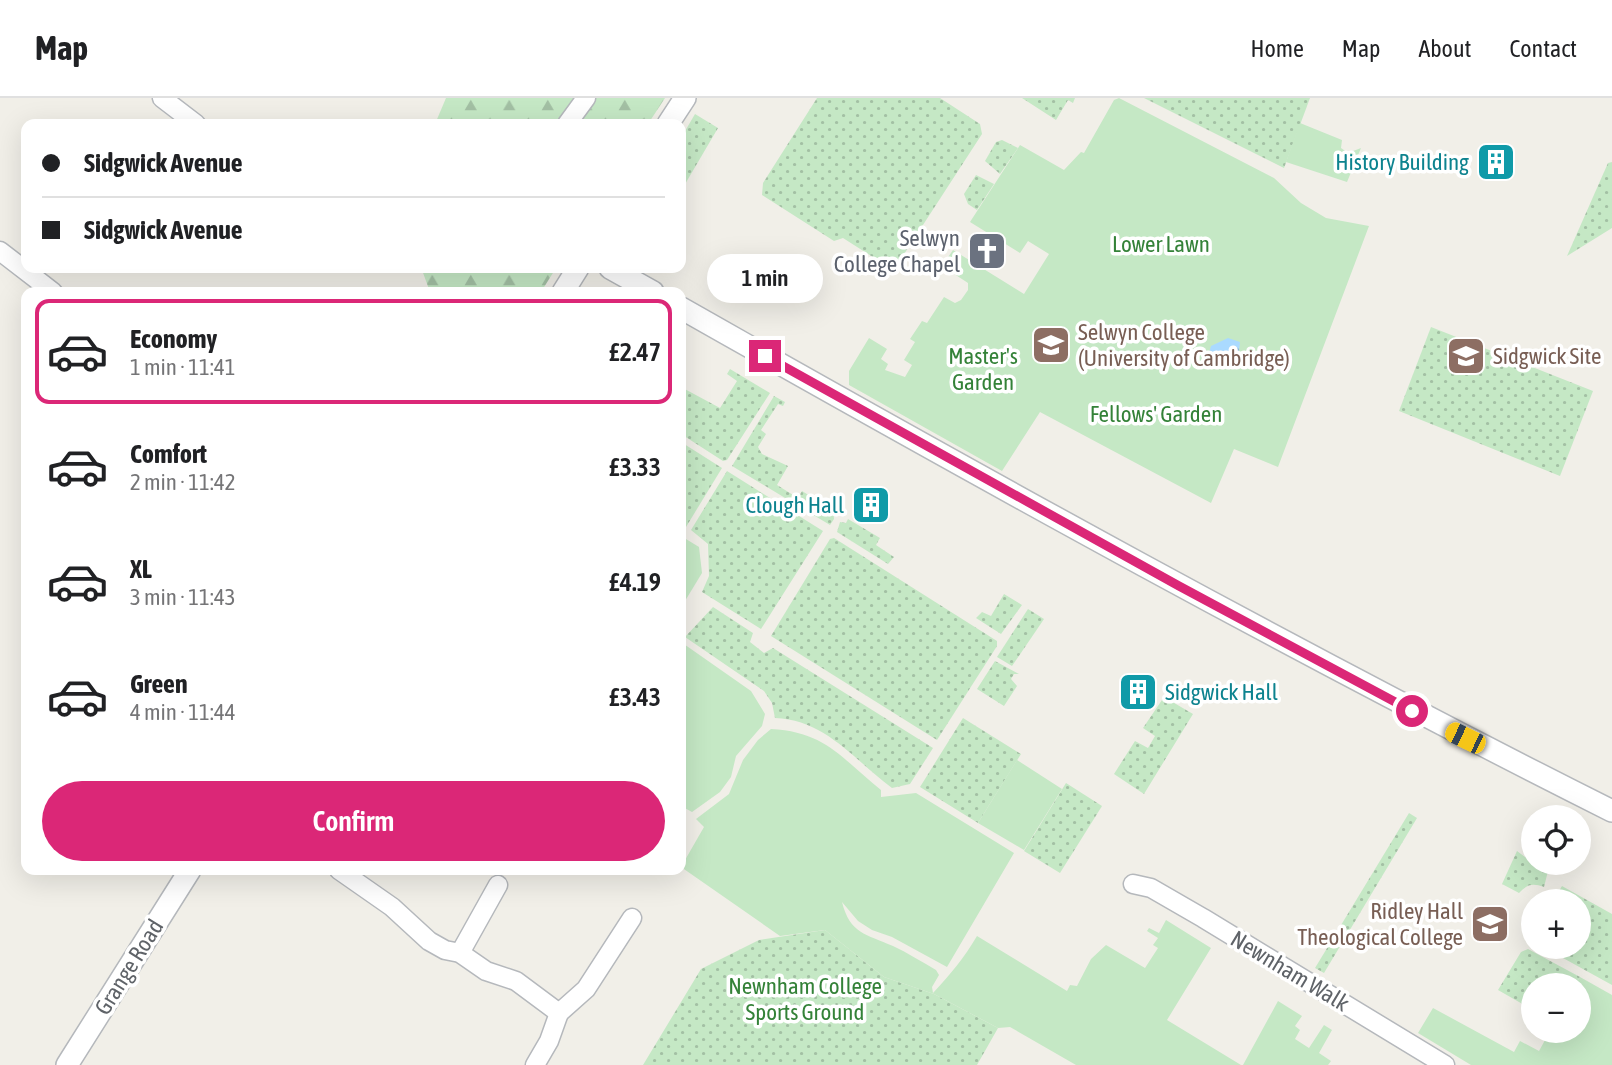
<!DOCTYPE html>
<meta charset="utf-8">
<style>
:root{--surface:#fff;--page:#f2f2f2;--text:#202124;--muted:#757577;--line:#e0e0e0;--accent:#db2777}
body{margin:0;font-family:"Asap Condensed",sans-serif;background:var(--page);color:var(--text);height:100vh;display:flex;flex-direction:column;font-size:26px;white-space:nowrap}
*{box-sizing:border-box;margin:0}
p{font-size:23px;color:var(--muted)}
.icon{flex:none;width:38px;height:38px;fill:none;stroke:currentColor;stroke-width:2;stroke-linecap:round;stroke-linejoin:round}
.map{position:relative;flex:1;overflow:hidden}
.side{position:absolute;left:21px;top:189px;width:665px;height:588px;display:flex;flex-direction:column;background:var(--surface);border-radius:14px;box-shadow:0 7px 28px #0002}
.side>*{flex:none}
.top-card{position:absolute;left:21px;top:21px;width:665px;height:154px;border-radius:14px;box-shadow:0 7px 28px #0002;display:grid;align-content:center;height:154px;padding:0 21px;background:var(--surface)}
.fabs{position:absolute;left:1521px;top:707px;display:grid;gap:14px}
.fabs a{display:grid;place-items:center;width:70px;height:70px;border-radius:50%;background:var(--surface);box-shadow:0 7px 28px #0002;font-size:35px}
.end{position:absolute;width:32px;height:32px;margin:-16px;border:9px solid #db2777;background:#fff;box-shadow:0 0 0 4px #fff}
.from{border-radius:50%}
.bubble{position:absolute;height:49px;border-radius:24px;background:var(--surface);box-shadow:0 7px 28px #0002;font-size:23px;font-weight:600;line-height:49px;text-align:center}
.car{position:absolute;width:21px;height:42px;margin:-21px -10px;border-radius:9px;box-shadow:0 0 5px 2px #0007;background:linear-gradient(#f5c518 24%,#345 0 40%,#f5c518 0 76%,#345 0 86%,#f5c518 0)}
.top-card b{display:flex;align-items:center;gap:24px;height:66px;font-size:26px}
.top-card b+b{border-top:2px solid var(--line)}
.top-card i{width:18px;height:18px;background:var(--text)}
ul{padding:12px 0 0;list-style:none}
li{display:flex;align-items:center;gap:21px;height:105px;margin:0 14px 10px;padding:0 7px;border:4px solid transparent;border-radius:14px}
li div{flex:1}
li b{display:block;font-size:26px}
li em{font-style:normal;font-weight:600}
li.selected{border-color:var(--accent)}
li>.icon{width:63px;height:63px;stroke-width:1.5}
.cta{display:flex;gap:14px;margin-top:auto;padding:14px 21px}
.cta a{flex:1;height:80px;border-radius:42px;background:var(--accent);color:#fff;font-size:28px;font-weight:600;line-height:80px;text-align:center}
header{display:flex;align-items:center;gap:42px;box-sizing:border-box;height:98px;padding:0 35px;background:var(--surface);border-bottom:2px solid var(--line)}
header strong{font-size:33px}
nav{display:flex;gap:38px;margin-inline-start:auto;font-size:24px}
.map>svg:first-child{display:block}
</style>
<header>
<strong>Map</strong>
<nav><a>Home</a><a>Map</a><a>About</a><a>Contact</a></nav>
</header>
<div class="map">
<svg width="1612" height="967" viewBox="0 0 1612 967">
<defs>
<pattern id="grass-dots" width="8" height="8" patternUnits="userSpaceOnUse" patternTransform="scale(1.75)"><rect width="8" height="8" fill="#c5e8c5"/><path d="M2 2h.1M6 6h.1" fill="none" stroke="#a3c0a4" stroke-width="1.8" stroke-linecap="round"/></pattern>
<pattern id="forest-firs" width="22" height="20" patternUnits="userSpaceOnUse" patternTransform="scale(1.75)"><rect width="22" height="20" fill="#c5e8c5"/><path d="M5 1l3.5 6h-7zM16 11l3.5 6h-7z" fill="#a3c0a4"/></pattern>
<pattern id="water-ripples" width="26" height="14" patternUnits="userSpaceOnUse" patternTransform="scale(1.75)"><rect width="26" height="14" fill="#aadaff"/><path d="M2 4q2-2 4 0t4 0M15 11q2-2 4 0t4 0" fill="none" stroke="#8eb4d2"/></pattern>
</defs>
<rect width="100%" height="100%" fill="#f1efe8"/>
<g fill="url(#grass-dots)">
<polygon points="817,0 940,0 980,26 982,36 897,167 890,170 843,140 834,143 762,97 763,85"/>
<polygon points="1022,0 1075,0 1073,5 1068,2 1056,22"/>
<polygon points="1144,0 1310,0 1284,70"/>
<polygon points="695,16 718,30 681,93 681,40"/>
<polygon points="1002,42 1018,50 1000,76 985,63 996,44"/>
<polygon points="1612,64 1612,130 1567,158 1608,65"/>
<polygon points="976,77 994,86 977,112 968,106 964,96"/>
<polygon points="1431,229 1593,293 1560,378 1399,313"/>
<polygon points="730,271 770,295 727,362 723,363 681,336 681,289 720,310 737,283 727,276"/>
<polygon points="774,298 785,304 783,308 778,306 761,332 766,336 758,349 762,356 788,368 777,387 798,400 802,393 833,412 834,421 830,427 732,368"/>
<polygon points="681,344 722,370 686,429 681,429"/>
<polygon points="727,373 823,433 761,531 702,494 709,478 708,446 691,432"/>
<polygon points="848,421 880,440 876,447 894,459 888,466 837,434 840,424 846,425"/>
<polygon points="834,440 997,543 997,548 937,642 771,538 830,441"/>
<polygon points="1004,496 1022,507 1001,536 976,520 982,514 991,518"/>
<path d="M 713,509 L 753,535 L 750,544 L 764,555 L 773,550 L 933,650 L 910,686 L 892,690 C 854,662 826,622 775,620 L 772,605 L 764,593 L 685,539 Z"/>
<polygon points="1028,511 1044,521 1012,568 997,559"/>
<polygon points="995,563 1019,576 1014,576 1011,581 1017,588 1004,608 977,591"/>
<polygon points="1164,599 1193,616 1144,696 1114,676 1135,643 1148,650 1155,638 1143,630"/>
<polygon points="963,620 1021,656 978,725 920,689"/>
<polygon points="1066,685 1102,708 1060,775 1024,753"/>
<polygon points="1409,715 1417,720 1324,875 1315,870"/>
<path d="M 1517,753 L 1533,765 L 1549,769 L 1544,789 C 1533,785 1527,786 1519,795 L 1502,786 Z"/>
<polygon points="1562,788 1612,816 1612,887 1543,849 1578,849 1578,803 1553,803"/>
<polygon points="825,832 884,879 934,896 998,930 977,967 643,967 701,871 759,842"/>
<polygon points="1528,851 1580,879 1575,887 1533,887 1533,912 1498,892 1521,854"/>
</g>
<g fill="url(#forest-firs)">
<polygon points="446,0 665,0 648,26 435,26"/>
<polygon points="413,170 556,170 541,194 430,194 422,172"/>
</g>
<g fill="#c5e8c5">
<polygon points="1119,0 1274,80 1301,105 1326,120 1369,128 1278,369 1234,351 1211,405 1040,314 1002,373 849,287 849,273 869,240 887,251 881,261 888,266 885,272 905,279 912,267 904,262 915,244 910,241 922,223 927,225 944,199 955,205 961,202 968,192 968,185 942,168 953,152 1024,196 1049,156 1028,143 1020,155 970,124 1020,47 1064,72 1081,54 1084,55 1114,2"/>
<polygon points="1300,25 1342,42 1341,50 1348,55 1361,50 1347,84 1286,64"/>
<polygon points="681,438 699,449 702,475 685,503 681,504"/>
<polygon points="681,544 751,593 765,616 762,628 736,658 731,679 720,694 692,714 681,708"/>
<path d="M 771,631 C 826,634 841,660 881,692 L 881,699 L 916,695 L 1014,755 L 947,869 L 892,839 L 872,832 L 858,823 L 842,804 C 850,836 866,836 893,848 C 908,855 922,864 936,872 L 939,877 L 932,889 L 933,895 C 950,877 964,860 977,838 L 1067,893 L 1070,887 L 1077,888 L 1091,861 L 1106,847 L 1145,870 L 1158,850 L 1153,847 L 1158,840 L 1147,833 L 1149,830 L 1159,835 L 1166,822 L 1211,850 L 1167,922 L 1241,967 L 1076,967 L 1010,929 L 998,930 L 934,896 L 884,879 L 825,832 L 780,838 L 681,769 L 704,729 L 696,721 L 729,696 L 743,662 L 758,642 Z"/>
<polygon points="1017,662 1062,691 1024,752 978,725"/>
<polygon points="1580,879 1612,897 1612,967 1471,967 1418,935 1433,910 1514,954 1520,943 1539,953 1550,933 1578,933 1578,887 1575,887"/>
<polygon points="1278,903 1302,918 1295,928 1300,932 1295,941 1309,950 1324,927 1332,932 1319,955 1331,963 1328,967 1243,967"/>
</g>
<polygon fill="url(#water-ripples)" points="1228,240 1240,244 1238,261 1224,270 1205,269 1211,248"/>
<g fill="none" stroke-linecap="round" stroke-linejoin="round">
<defs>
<g id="minor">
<polyline points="162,0 196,26"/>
<polyline points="567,26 586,0"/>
<polyline points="0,153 53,194"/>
<polyline points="339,772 392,809 429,843 445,852 460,855 486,873 516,883 559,915 549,943 535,967"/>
<polyline points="1133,786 1151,790 1203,820 1445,967"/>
<polyline points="460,855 498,787"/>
<polyline points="559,915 586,891 632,820"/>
</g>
<g id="tertiary">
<polyline points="668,26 685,0"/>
<polyline points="610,170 653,194"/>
<polyline points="563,194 578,170"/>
<path d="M 681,210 C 988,384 1297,555 1612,713"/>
<polyline points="67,967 190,772"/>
</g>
</defs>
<use href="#minor" stroke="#b5b8bc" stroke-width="21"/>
<use href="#tertiary" stroke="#b5b8bc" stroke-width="24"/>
<use href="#minor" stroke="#fff" stroke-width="18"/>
<use href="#tertiary" stroke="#fff" stroke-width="21"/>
</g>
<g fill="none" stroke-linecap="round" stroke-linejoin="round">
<polyline stroke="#db2777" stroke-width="9" points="765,258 1179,488 1412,613"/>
</g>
<defs>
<symbol id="building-square" viewBox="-11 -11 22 22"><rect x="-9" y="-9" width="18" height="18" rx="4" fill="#0f9aa8" stroke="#fff"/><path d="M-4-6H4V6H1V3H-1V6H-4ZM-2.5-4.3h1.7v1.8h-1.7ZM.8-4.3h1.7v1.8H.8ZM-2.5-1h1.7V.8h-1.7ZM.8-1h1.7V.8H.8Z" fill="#fff"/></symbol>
<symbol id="church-square" viewBox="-11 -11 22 22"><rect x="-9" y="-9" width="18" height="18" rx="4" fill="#6b7280" stroke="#fff"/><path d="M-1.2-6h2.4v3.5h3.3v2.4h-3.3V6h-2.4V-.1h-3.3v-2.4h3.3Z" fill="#fff"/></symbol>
<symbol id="university-square" viewBox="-11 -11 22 22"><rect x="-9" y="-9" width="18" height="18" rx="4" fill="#8d6e63" stroke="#fff"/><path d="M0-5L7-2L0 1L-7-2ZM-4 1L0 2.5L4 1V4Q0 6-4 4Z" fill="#fff"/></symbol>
</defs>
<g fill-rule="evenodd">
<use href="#building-square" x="1474" y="42" width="44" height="44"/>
<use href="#church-square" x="965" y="131" width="44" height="44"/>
<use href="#university-square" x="1029" y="225" width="44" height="44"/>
<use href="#university-square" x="1444" y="236" width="44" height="44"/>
<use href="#building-square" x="849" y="385" width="44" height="44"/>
<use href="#building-square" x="1116" y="572" width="44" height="44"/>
<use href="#university-square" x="1468" y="804" width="44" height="44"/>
</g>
<g text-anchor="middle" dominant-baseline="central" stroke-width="7" stroke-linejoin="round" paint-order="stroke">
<g font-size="23" fill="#0d838f" stroke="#fff" text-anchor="end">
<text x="1469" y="64">History Building</text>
<text x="844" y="407">Clough Hall</text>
<text x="1165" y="594" text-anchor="start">Sidgwick Hall</text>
</g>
<g font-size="23" fill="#5b616d" stroke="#fff" text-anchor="end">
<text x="960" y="140">Selwyn<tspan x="960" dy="26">College Chapel</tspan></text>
</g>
<g font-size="23" fill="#348238" stroke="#fff">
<text x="1161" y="146">Lower Lawn</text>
<text x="983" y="258">Master's<tspan x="983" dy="26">Garden</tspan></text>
<text x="1156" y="316">Fellows' Garden</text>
<text x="805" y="888">Newnham College<tspan x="805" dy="26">Sports Ground</tspan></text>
</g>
<g font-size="23" fill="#785e54" stroke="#fff" text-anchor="start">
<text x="1078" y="234">Selwyn College<tspan x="1078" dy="26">(University of Cambridge)</tspan></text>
<text x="1493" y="258">Sidgwick Site</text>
<text x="1463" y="813" text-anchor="end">Ridley Hall<tspan x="1463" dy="26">Theological College</tspan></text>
</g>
<g font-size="23" fill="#5f6368" stroke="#fff">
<text transform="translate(129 869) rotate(-58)">Grange Road</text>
<text transform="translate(1290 873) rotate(31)">Newnham Walk</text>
</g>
</g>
</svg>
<div class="fabs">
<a><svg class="icon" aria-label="locate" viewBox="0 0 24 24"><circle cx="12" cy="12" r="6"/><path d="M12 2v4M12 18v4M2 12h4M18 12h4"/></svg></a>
<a>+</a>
<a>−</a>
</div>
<i class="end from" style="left:1412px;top:613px"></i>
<i class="end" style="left:765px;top:258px"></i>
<div class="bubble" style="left:707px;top:156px;width:116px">1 min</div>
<i class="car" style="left:1465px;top:640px;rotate:296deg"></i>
<div class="top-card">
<b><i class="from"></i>Sidgwick Avenue</b>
<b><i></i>Sidgwick Avenue</b>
</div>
<section class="side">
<ul>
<li class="selected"><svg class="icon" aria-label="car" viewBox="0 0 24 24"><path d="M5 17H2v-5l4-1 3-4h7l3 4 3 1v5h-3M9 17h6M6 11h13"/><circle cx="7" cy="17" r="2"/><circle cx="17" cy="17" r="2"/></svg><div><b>Economy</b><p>1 min · 11:41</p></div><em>£2.47</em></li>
<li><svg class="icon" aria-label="car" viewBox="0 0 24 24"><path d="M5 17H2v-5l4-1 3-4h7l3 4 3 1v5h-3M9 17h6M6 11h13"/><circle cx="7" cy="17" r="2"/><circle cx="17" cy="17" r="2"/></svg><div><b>Comfort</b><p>2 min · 11:42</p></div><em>£3.33</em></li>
<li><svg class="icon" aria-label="car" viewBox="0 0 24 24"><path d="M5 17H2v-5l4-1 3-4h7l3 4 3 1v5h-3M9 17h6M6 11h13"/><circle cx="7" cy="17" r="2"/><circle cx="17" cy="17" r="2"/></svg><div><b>XL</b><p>3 min · 11:43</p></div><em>£4.19</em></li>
<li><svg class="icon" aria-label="car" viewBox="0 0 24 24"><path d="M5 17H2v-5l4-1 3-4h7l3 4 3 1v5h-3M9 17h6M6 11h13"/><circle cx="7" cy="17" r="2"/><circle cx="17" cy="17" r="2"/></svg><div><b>Green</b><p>4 min · 11:44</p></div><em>£3.43</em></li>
</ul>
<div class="cta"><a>Confirm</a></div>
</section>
</div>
